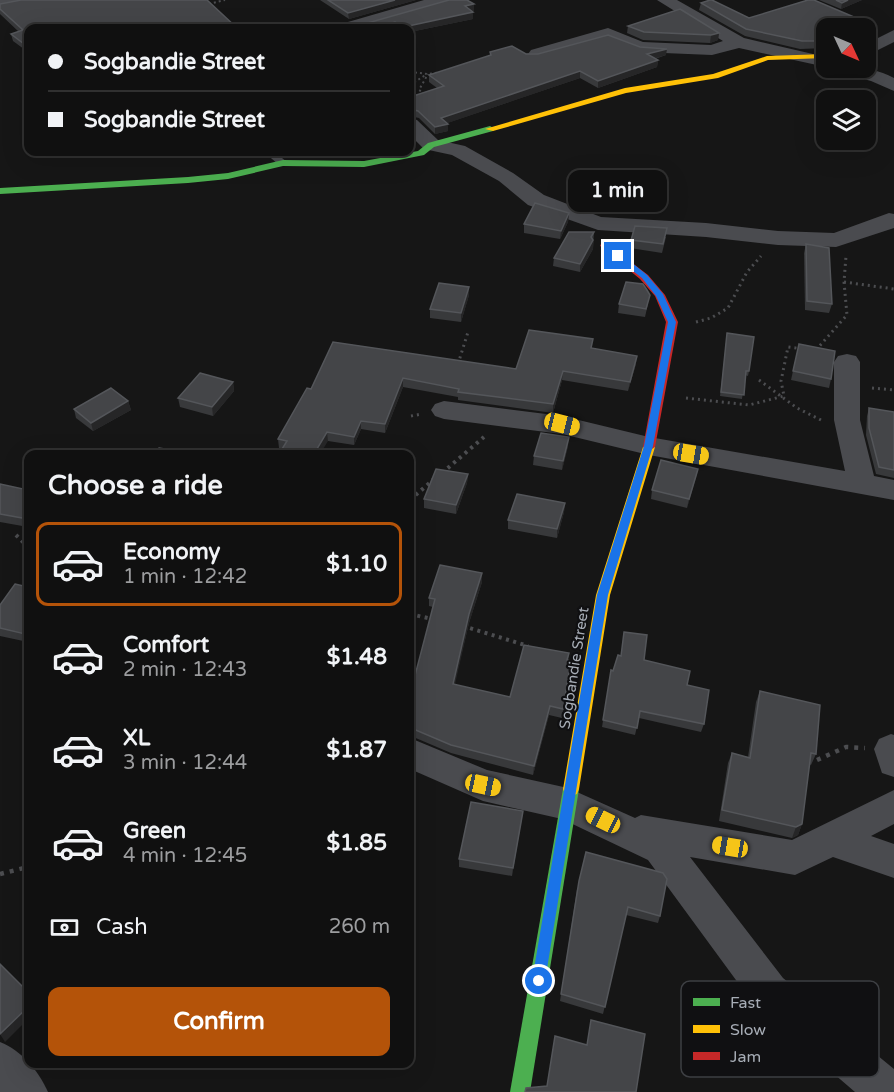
<!DOCTYPE html>
<meta charset="utf-8">
<style>
:root{--surface:#101010;--page:#191919;--text:#f1f3f6;--muted:#9c9d9f;--line:#303030;--accent:#b45309}
body{margin:0;font-family:"Varela Round",sans-serif;background:var(--page);color:var(--text);height:100vh;display:flex;flex-direction:column;font-size:22px;white-space:nowrap}
*{box-sizing:border-box;margin:0}
p{font-size:20px;color:var(--muted)}
.icon{flex:none;width:33px;height:33px;fill:none;stroke:currentColor;stroke-width:2;stroke-linecap:round;stroke-linejoin:round}
.map{position:relative;flex:1;overflow:hidden}
.panel{position:absolute;left:24px;top:450px;width:390px;height:618px;display:flex;flex-direction:column;background:var(--surface);border-radius:12px;box-shadow:0 6px 24px #0002,0 0 0 2px var(--line)}
.panel>*{flex:none}
.guide{position:absolute;left:24px;top:24px;width:390px;height:132px;border-radius:12px;box-shadow:0 6px 24px #0002,0 0 0 2px var(--line);display:grid;align-content:center;height:132px;padding:0 24px;background:var(--surface)}
.needle{width:39px;rotate:134deg}
.buttons{position:absolute;left:816px;top:18px;display:grid;gap:12px}
.buttons a{display:grid;place-items:center;width:60px;height:60px;border-radius:12px;background:var(--surface);box-shadow:0 6px 24px #0002,0 0 0 2px var(--line);font-size:30px}
.end{position:absolute;width:27px;height:27px;margin:-14px;border:8px solid #1a73e8;background:#fff;box-shadow:0 0 0 3px #fff}
.from{border-radius:50%}
.bubble{position:absolute;height:42px;border-radius:12px;background:var(--surface);box-shadow:0 6px 24px #0002,0 0 0 2px var(--line);font-size:20px;font-weight:800;line-height:42px;text-align:center}
.car{position:absolute;width:18px;height:36px;margin:-18px -9px;border-radius:8px;box-shadow:0 0 4px 2px #0007;background:linear-gradient(#f5c518 24%,#345 0 40%,#f5c518 0 76%,#345 0 86%,#f5c518 0)}
.guide b{display:flex;align-items:center;gap:21px;height:57px;font-size:22px}
.guide b+b{border-top:2px solid var(--line)}
.guide i{width:15px;height:15px;background:var(--text)}
ul{padding:0;list-style:none}
li{display:flex;align-items:center;gap:18px;height:84px;margin:0 12px 9px;padding:0 12px;border:3px solid transparent;border-radius:12px}
li div{flex:1}
li b{display:block;font-size:22px}
li em{font-style:normal;font-weight:800}
li.selected{border-color:var(--accent)}
li>.icon{width:54px;height:54px;stroke-width:1.5}
h2{padding:0 24px;font-size:27px;line-height:72px}
.pay{display:flex;align-items:center;gap:15px;height:66px;padding:0 24px;font-size:22px}
.pay p{margin-inline-start:auto}
.action{display:flex;gap:12px;margin-top:auto;padding:12px 24px}
.action a{flex:1;height:69px;border-radius:12px;background:var(--accent);color:#fff;font-size:24px;font-weight:800;line-height:69px;text-align:center}
.map>svg:first-child{display:block}
</style>
<div class="map">
<svg width="894" height="1092" viewBox="0 0 894 1092">
<rect width="100%" height="100%" fill="#161616"/>
<g fill="none" stroke-linecap="round" stroke-linejoin="round">
<g stroke="#4c4d50" stroke-width="2" stroke-dasharray="2 3" stroke-linecap="butt">
<polyline points="209,4 225,0"/>
<polyline points="410,72 428,74 443,72"/>
<polyline points="410,85 427,74"/>
<polyline points="425,94 419,90 428,74"/>
</g>
<g stroke="#4c4d50" stroke-width="3" stroke-dasharray="2 4" stroke-linecap="butt">
<polyline points="844,282 894,289"/>
<polyline points="696,322 711,318 728,308 747,272 761,256"/>
<polyline points="816,350 847,315 844,282 846,256"/>
<polyline points="458,364 468,332"/>
<polyline points="759,380 797,408 821,420"/>
<polyline points="872,388 894,390"/>
<polyline points="686,398 749,405 784,396 781,381 788,347 803,349"/>
<polyline points="411,416 422,414"/>
</g>
<g stroke="#4c4d50" stroke-width="4" stroke-dasharray="3 4.5" stroke-linecap="butt">
<polyline points="442,473 484,437"/>
<polyline points="410,500 434,479"/>
<polyline points="16,535 28,547"/>
<polyline points="410,614 432,619"/>
<polyline points="463,626 528,646"/>
</g>
<g stroke="#4c4d50" stroke-width="4.5" stroke-dasharray="4 6" stroke-linecap="butt">
<polyline points="817,760 846,747 865,748"/>
<polyline points="0,874 28,867"/>
</g>
<polygon fill="#4a4b4f" fill-rule="evenodd" points="264,152 275,152 288,163 279,165"/>
<g fill="#4a4b4f" fill-rule="evenodd">
<polygon points="0,0 26,0 24,4 0,9"/>
<polygon points="424,0 450,0 448,4 364,28 338,28 341,24"/>
<polygon points="657,0 677,0 744,38 826,57 826,67 739,48 712,55 640,52 607,39 537,59 531,58 528,54 531,50 608,28 643,42 711,45 723,41"/>
<polygon points="894,30 894,42 866,56 866,44"/>
<path d="M 836,68 C 856,66 875,68 894,78 L 894,91 L 871,81 L 838,72 Z"/>
<polygon points="410,118 417,120 438,140 465,146 513,173 544,195 601,217 706,223 778,231 834,233 889,213 894,214 894,228 836,247 778,245 706,237 598,230 528,205 499,181 452,155 424,149 410,135"/>
<polygon points="847,354 856,356 860,362 860,420 874,476 894,480 894,500 649,455 562,434 444,419 435,416 431,410 435,404 444,401 562,416 649,437 845,471 834,420 834,362 838,356"/>
<polygon points="891,734 894,735 894,777 882,773 874,749 879,739"/>
<polygon points="410,738 487,770 568,788 635,818 641,815 792,840 894,790 894,824 871,836 894,844 894,878 833,857 795,875 690,857 783,978 894,1069 894,1092 855,1092 755,1006 648,860 562,819 483,801 410,769"/>
<path d="M 0,1042 C 22,1051 38,1070 48,1092 L 0,1092 Z"/>
</g>
<g fill="#4caf50" fill-rule="evenodd">
<polygon points="490,126 495,129 493,131 434,147 424,155 364,167 283,166 228,179 188,183 0,194 0,188 188,177 228,173 283,160 364,161 418,151 428,143"/>
<polygon points="571,782 577,784 579,789 530,1092 510,1092 563,789 565,784"/>
</g>
<g fill="#ffc107" fill-rule="evenodd">
<polygon points="826,54 826,58 768,60 718,78 626,93 493,131 485,129 625,88 713,74 767,56"/>
<polygon points="649,443 655,447 610,595 579,789 577,794 571,796 565,794 563,789 596,595 643,447"/>
</g>
<polygon fill="#c62828" fill-rule="evenodd" points="605,242 648,275 665,295 678,322 655,447 649,451 643,447 666,322 655,296 640,279 601,247 600,245"/>
</g>
<g fill="#38393b">
<polygon points="320,0 416,0 349,19"/>
<polygon points="819,0 862,0 841,9"/>
<polygon points="701,3 749,18 873,34 826,28 826,48 800,49 745,36 699,10"/>
<polygon points="0,4 28,28 28,52 13,41 11,34 19,32 0,14"/>
<polygon points="471,11 473,19 410,32 410,28 364,28 364,24 474,11"/>
<polygon points="628,26 719,33 718,40 710,43 643,40 627,33"/>
<polygon points="640,47 666,55 655,59 658,60 657,67 598,88 580,78 447,123 448,131 435,134 419,118 410,116 410,97 437,88 429,82 429,75 490,56 490,52 538,54"/>
<polygon points="569,213 568,222 560,239 524,233 524,224"/>
<polygon points="594,232 593,249 580,272 553,266 554,258"/>
<polygon points="666,237 662,253 630,248 631,240"/>
<polygon points="806,244 832,304 829,313 805,310 804,253"/>
<polygon points="469,295 461,322 430,318 430,309"/>
<polygon points="619,304 648,304 645,317 618,313"/>
<polygon points="727,333 749,371 748,376 745,375 742,399 720,396"/>
<polygon points="333,342 516,369 592,348 636,364 628,391 562,380 553,413 458,400 458,397 403,387 385,433 361,429 354,445 328,441 283,449 279,448 278,439 311,389"/>
<polygon points="797,353 831,379 829,388 791,380"/>
<polygon points="233,382 234,391 213,416 180,407 178,398"/>
<polygon points="128,401 131,410 93,431 76,418 74,409"/>
<polygon points="869,408 894,412 894,478 876,474 866,435 867,416"/>
<polygon points="568,446 562,470 533,465 534,456"/>
<polygon points="698,469 687,508 651,499 652,490"/>
<polygon points="468,474 467,483 456,514 424,508 424,499"/>
<polygon points="0,484 28,490 28,527 0,522"/>
<polygon points="565,503 564,512 557,538 508,529 508,520"/>
<polygon points="482,573 482,582 469,623 454,685 510,697 569,653 568,660 570,669 562,718 549,715 533,775 451,753 411,736 410,737 410,686 412,687 433,607 429,606 429,598"/>
<polygon points="28,587 28,642 0,636 0,605"/>
<polygon points="644,660 687,685 704,724 701,732 639,718 635,735 602,727 611,670 613,671"/>
<polygon points="760,691 816,754 811,765 809,764 802,824 798,835 792,838 719,821 728,763 732,753 748,757 756,702"/>
<polygon points="523,811 512,876 459,867 459,859"/>
<polygon points="577,889 660,916 658,923 626,915 603,1014 560,1001"/>
</g>
<g fill="#262627">
<polygon points="395,0 416,0 349,19 348,13"/>
<polygon points="848,0 862,0 841,9 842,3"/>
<polygon points="474,4 474,11 465,13 465,6"/>
<polygon points="473,12 473,19 410,32 410,28 404,28 404,27"/>
<polygon points="395,22 395,28 373,28"/>
<polygon points="875,26 873,34 866,36 866,29"/>
<polygon points="719,33 718,40 710,43 711,35"/>
<polygon points="667,49 666,55 646,61 647,54"/>
<polygon points="658,60 657,67 598,88 598,81"/>
<polygon points="580,71 580,78 442,125 441,118"/>
<polygon points="448,124 448,131 435,134 435,127"/>
<polygon points="414,135 414,143 410,148 410,140"/>
<polygon points="569,213 568,222 560,239 561,231"/>
<polygon points="593,240 593,249 580,272 580,264"/>
<polygon points="469,287 469,295 461,322 461,313"/>
<polygon points="637,356 636,364 628,391 630,382"/>
<polygon points="563,371 562,380 553,413 553,404"/>
<polygon points="403,378 403,387 385,433 385,424"/>
<polygon points="233,382 234,391 213,416 212,407"/>
<polygon points="128,401 131,410 93,431 91,423"/>
<polygon points="361,421 361,429 354,445 354,437"/>
<polygon points="327,432 328,441 320,454 314,454"/>
<polygon points="569,437 568,446 562,470 563,461"/>
<polygon points="698,469 696,478 687,508 689,499"/>
<polygon points="468,474 467,483 456,514 456,505"/>
<polygon points="565,503 564,512 557,538 557,529"/>
<polygon points="482,573 482,582 469,623 453,693 453,684 469,614"/>
<polygon points="28,629 28,641 25,634"/>
<polygon points="550,706 549,715 533,775 534,766"/>
<polygon points="523,811 522,819 512,876 513,868"/>
<polygon points="802,824 798,835 792,838 796,827"/>
<polygon points="28,1007 28,1019 5,1042 0,1034"/>
</g>
<g fill="#444548" stroke="#54565a" stroke-width="1.5">
<polygon points="21,0 207,0 237,28 28,28 28,47 11,34 23,30 0,9 0,4"/>
<polygon points="328,0 395,0 348,13"/>
<polygon points="449,0 467,0 474,4 465,6 473,12 404,27 395,22 373,28 371,28 364,24"/>
<polygon points="710,0 712,0 749,18 808,0 814,0 875,26 866,29 826,28 826,41 802,41 746,29 701,3"/>
<polygon points="836,0 848,0 842,3"/>
<polygon points="680,9 719,33 711,35 644,32 628,26"/>
<polygon points="608,35 640,47 667,49 647,54 658,60 598,81 580,71 441,118 448,124 435,127 418,111 410,109 410,97 444,86 429,75 491,55 490,52 512,46 526,54 538,54"/>
<polygon points="410,130 414,135 410,140"/>
<polygon points="535,203 569,213 561,231 524,224"/>
<polygon points="635,226 667,228 663,244 631,240"/>
<polygon points="569,232 594,232 591,237 593,240 580,264 554,258"/>
<polygon points="806,244 829,248 832,304 807,301"/>
<polygon points="626,282 643,284 647,290 650,295 646,309 619,304"/>
<polygon points="439,283 469,287 461,313 430,309"/>
<polygon points="529,330 593,339 591,348 637,356 630,382 563,371 553,404 458,392 459,389 403,378 385,424 361,421 354,437 327,432 314,454 279,454 287,441 278,439 307,388 311,389 333,342 516,369"/>
<polygon points="727,333 754,337 749,371 746,371 744,395 721,392"/>
<polygon points="799,344 835,351 831,379 793,371"/>
<polygon points="200,373 233,382 212,407 178,398"/>
<polygon points="111,388 128,401 91,423 74,409"/>
<polygon points="869,408 894,412 894,470 879,467 869,428"/>
<polygon points="541,433 569,437 563,461 534,456"/>
<polygon points="159,448 193,454 155,454"/>
<polygon points="661,460 698,469 689,499 652,490"/>
<polygon points="436,469 468,474 456,505 424,499"/>
<polygon points="0,484 28,490 28,519 0,514"/>
<polygon points="517,494 565,503 557,529 508,520"/>
<polygon points="440,565 482,573 469,614 453,684 510,697 524,645 569,653 567,660 571,661 563,709 550,706 534,766 451,745 411,728 410,728 410,686 412,687 435,599 429,598"/>
<polygon points="15,584 28,587 28,629 25,634 0,628 0,605"/>
<polygon points="624,632 647,635 644,660 690,671 687,685 709,690 704,724 640,711 637,728 603,720 611,670 613,671 618,655 621,656"/>
<polygon points="760,691 820,705 816,754 811,753 802,824 796,827 722,810 732,753 750,758"/>
<polygon points="471,802 523,811 513,868 459,859"/>
<polygon points="586,852 663,873 667,879 660,916 628,907 605,1007 561,994 579,881"/>
<polygon points="0,964 28,992 28,1007 0,1034"/>
<polygon points="591,1020 645,1034 636,1092 525,1092 526,1088 547,1086 555,1036 587,1045"/>
</g>
<polygon fill="#1a73e8" points="615,254 621,254 647,275 663,294 676,322 653,446 608,595 545,981 543,986 539,988 534,986 532,981 597,595 644,446 668,322 656,296 642,278 615,257"/>
<g text-anchor="middle" dominant-baseline="central" stroke-width="4.5" stroke-linejoin="round" paint-order="stroke">
<g font-size="15" fill="#a7adb6" stroke="#101012">
<text transform="translate(574 668) rotate(-81)">Sogbandie Street</text>
</g>
</g>
<rect x="681" y="981" width="198" height="96" rx="9" fill="#101012" stroke="#3d3f43" stroke-width="1.5"/>
<rect x="693" y="998" width="27" height="8" fill="#4caf50"/>
<rect x="693" y="1025" width="27" height="8" fill="#ffc107"/>
<rect x="693" y="1052" width="27" height="8" fill="#c62828"/>
<g font-size="16" fill="#a7adb6">
<text x="730" y="1008">Fast</text>
<text x="730" y="1035">Slow</text>
<text x="730" y="1062">Jam</text>
</g>
</svg>
<div class="buttons">
<a><svg class="needle" viewBox="-14 -14 28 28"><path d="M0-13l5 13h-10z" fill="#e53935"/><path d="M0 13l5-13h-10z" fill="#9c9d9f"/></svg></a>
<a><svg class="icon" aria-label="layers" viewBox="0 0 24 24"><path d="M12 4l9 5-9 5-9-5zM3 14l9 5 9-5"/></svg></a>
</div>
<i class="end from" style="left:539px;top:981px"></i>
<i class="end" style="left:618px;top:256px"></i>
<div class="bubble" style="left:568px;top:170px;width:99px">1 min</div>
<i class="car" style="left:562px;top:424px;rotate:104deg"></i>
<i class="car" style="left:691px;top:454px;rotate:100deg"></i>
<i class="car" style="left:483px;top:785px;rotate:102deg"></i>
<i class="car" style="left:603px;top:820px;rotate:296deg"></i>
<i class="car" style="left:730px;top:847px;rotate:280deg"></i>
<div class="guide">
<b><i class="from"></i>Sogbandie Street</b>
<b><i></i>Sogbandie Street</b>
</div>
<section class="panel">
<h2>Choose a ride</h2>
<ul>
<li class="selected"><svg class="icon" aria-label="car" viewBox="0 0 24 24"><path d="M5 17H2v-5l4-1 3-4h7l3 4 3 1v5h-3M9 17h6M6 11h13"/><circle cx="7" cy="17" r="2"/><circle cx="17" cy="17" r="2"/></svg><div><b>Economy</b><p>1 min · 12:42</p></div><em>$1.10</em></li>
<li><svg class="icon" aria-label="car" viewBox="0 0 24 24"><path d="M5 17H2v-5l4-1 3-4h7l3 4 3 1v5h-3M9 17h6M6 11h13"/><circle cx="7" cy="17" r="2"/><circle cx="17" cy="17" r="2"/></svg><div><b>Comfort</b><p>2 min · 12:43</p></div><em>$1.48</em></li>
<li><svg class="icon" aria-label="car" viewBox="0 0 24 24"><path d="M5 17H2v-5l4-1 3-4h7l3 4 3 1v5h-3M9 17h6M6 11h13"/><circle cx="7" cy="17" r="2"/><circle cx="17" cy="17" r="2"/></svg><div><b>XL</b><p>3 min · 12:44</p></div><em>$1.87</em></li>
<li><svg class="icon" aria-label="car" viewBox="0 0 24 24"><path d="M5 17H2v-5l4-1 3-4h7l3 4 3 1v5h-3M9 17h6M6 11h13"/><circle cx="7" cy="17" r="2"/><circle cx="17" cy="17" r="2"/></svg><div><b>Green</b><p>4 min · 12:45</p></div><em>$1.85</em></li>
</ul>
<div class="pay"><svg class="icon" aria-label="cash" viewBox="0 0 24 24"><path d="M3 7h18v10H3z"/><circle cx="12" cy="12" r="2"/></svg>Cash<p>260 m</p></div>
<div class="action"><a>Confirm</a></div>
</section>
</div>
